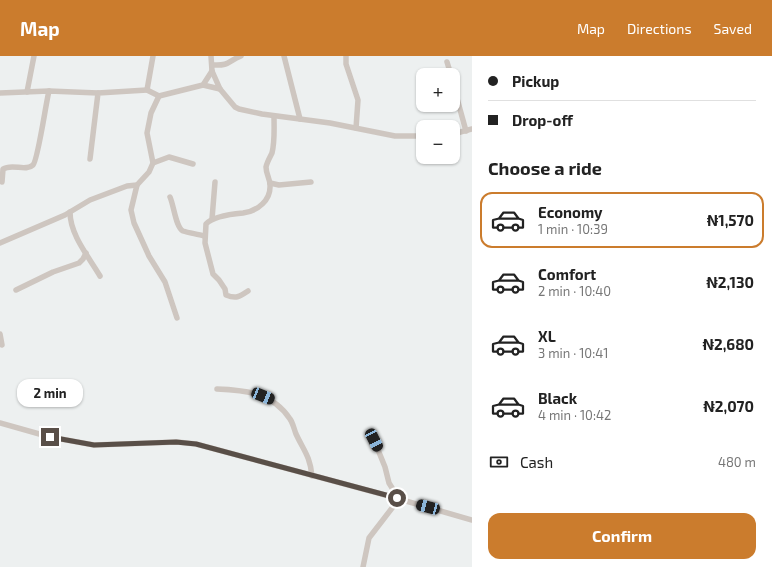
<!DOCTYPE html>
<meta charset="utf-8">
<style>
:root{--surface:#fff;--page:#f6f6f6;--text:#222;--muted:#767676;--line:#e0e0e0;--accent:#cb7c2d}
body{margin:0;font-family:"Exo 2",sans-serif;background:var(--page);color:var(--text);height:100vh;display:flex;flex-direction:column;font-size:15px;white-space:nowrap}
*{box-sizing:border-box;margin:0}
p{font-size:13px;color:var(--muted)}
.icon{flex:none;width:22px;height:22px;fill:none;stroke:currentColor;stroke-width:2;stroke-linecap:round;stroke-linejoin:round}
.map{position:relative;flex:1;overflow:hidden}
.sheet{display:flex;flex-direction:column;background:var(--surface);width:300px}
.sheet>*{flex:none}
.top-card{display:grid;align-content:center;height:88px;padding:0 16px;background:var(--surface)}
.controls{position:absolute;left:416px;top:12px;display:grid;gap:8px}
.controls a{display:grid;place-items:center;width:44px;height:44px;border-radius:8px;background:var(--surface);box-shadow:0 1px 3px #0004;font-size:20px}
.end{position:absolute;width:18px;height:18px;margin:-9px;border:5px solid #594f48;background:#fff;box-shadow:0 0 0 2px #fff}
.from{border-radius:50%}
.bubble{position:absolute;height:28px;border-radius:12px;background:var(--surface);box-shadow:0 1px 3px #0004;font-size:13px;font-weight:700;line-height:28px;text-align:center}
.car{position:absolute;width:12px;height:24px;margin:-12px -6px;border-radius:5px;box-shadow:0 0 3px 1px #0007;background:linear-gradient(#222 24%,#8ab4d8 0 40%,#222 0 76%,#8ab4d8 0 86%,#222 0)}
.top-card b{display:flex;align-items:center;gap:14px;height:38px;font-size:15px}
.top-card b+b{border-top:1px solid var(--line)}
.top-card i{width:10px;height:10px;background:var(--text)}
ul{padding:0;list-style:none}
li{display:flex;align-items:center;gap:12px;height:56px;margin:0 8px 6px;padding:0 8px;border:2px solid transparent;border-radius:12px}
li div{flex:1}
li b{display:block;font-size:15px}
li em{font-style:normal;font-weight:700}
li.on{border-color:var(--accent)}
li>.icon{width:36px;height:36px;stroke-width:1.5}
h2{padding:0 16px;font-size:18px;line-height:48px}
.pay{display:flex;align-items:center;gap:10px;height:44px;padding:0 16px;font-size:15px}
.pay p{margin-inline-start:auto}
.action{display:flex;gap:8px;margin-top:auto;padding:8px 16px}
.action a{flex:1;height:46px;border-radius:12px;background:var(--accent);color:#fff;font-size:16px;font-weight:700;line-height:46px;text-align:center}
header{display:flex;align-items:center;gap:24px;box-sizing:border-box;height:56px;padding:0 20px;background:var(--accent);color:#fff}
header strong{font-size:19px}
nav{display:flex;gap:22px;margin-inline-start:auto;font-size:14px}
main{display:flex;flex:1;min-height:0}
.map>svg:first-child{display:block}
</style>
<header>
<strong>Map</strong>
<nav><a>Map</a><a>Directions</a><a>Saved</a></nav>
</header>
<main>
<div class="map">
<svg width="472" height="511" viewBox="0 0 472 511">
<rect width="100%" height="100%" fill="#edf0f0"/>
<g fill="none" stroke-linecap="round" stroke-linejoin="round">
<g stroke="#cec6c0" stroke-width="5.5">
<polyline points="153,0 147,34 159,40 203,29 212,15"/>
<polyline points="211,0 212,15 220,33 235,51 239,53 262,58 330,67 395,80 423,80"/>
<polyline points="284,0 300,63"/>
<polyline points="346,0 346,8 358,44 356,72"/>
<polyline points="447,6 451,19"/>
<path d="M 213,9 C 230,10 228,5 241,0"/>
<polyline points="453,28 466,75"/>
<polyline points="203,29 220,33"/>
<polyline points="27,36 34,0"/>
<polyline points="0,37 49,35 98,37"/>
<polyline points="453,78 472,73"/>
<polyline points="90,103 98,37 147,34"/>
<polyline points="153,107 169,101 193,108"/>
<path d="M 2,126 L 3,113 C 12,107 26,116 33,109 C 38,104 46,46 49,35"/>
<polyline points="270,127 279,129 311,126"/>
<polyline points="137,129 131,154 134,167 149,200 165,226 177,262"/>
<path d="M 170,141 C 174,150 176,172 183,175 C 189,177 197,178 204,180"/>
<path d="M 70,156 C 70,179 89,201 100,220"/>
<polyline points="212,163 215,126"/>
<polyline points="0,187 65,159 90,144 127,130 137,129 149,116 153,107 147,77 151,57 159,40"/>
<polyline points="16,234 53,216 79,207 83,203 86,197"/>
<path d="M 248,235 C 239,241 236,243 226,239 L 225,233 L 219,224 L 213,218 L 205,187 L 206,168 C 213,160 232,158 243,157 C 258,155 271,144 270,129 C 270,123 266,118 266,111 C 267,106 270,101 272,97 C 275,85 274,72 274,60"/>
<polyline points="0,278 2,289"/>
<path d="M 217,333 C 246,334 273,337 290,363 C 293,367 294,373 296,378 C 304,395 310,400 312,420"/>
<polyline points="0,367 50,381 94,389 177,386 196,388 378,437 472,464"/>
<polyline points="363,511 369,482 399,443 389,427 385,411 374,384"/>
</g>
</g>
<g fill="none" stroke-linecap="round" stroke-linejoin="round">
<polyline stroke="#594f48" stroke-width="5" points="50,381 94,389 176,386 196,388 397,442"/>
</g>
</svg>
<div class="controls">
<a>+</a>
<a>−</a>
</div>
<i class="end from" style="left:397px;top:442px"></i>
<i class="end" style="left:50px;top:381px"></i>
<div class="bubble" style="left:17px;top:323px;width:66px">2 min</div>
<i class="car" style="left:263px;top:340px;rotate:112deg"></i>
<i class="car" style="left:374px;top:384px;rotate:153deg"></i>
<i class="car" style="left:428px;top:451px;rotate:285deg"></i>
</div>
<section class="sheet">
<div class="top-card">
<b><i class="from"></i>Pickup</b>
<b><i></i>Drop-off</b>
</div>
<h2>Choose a ride</h2>
<ul>
<li class="on"><svg class="icon" aria-label="car" viewBox="0 0 24 24"><path d="M5 17H2v-5l4-1 3-4h7l3 4 3 1v5h-3M9 17h6M6 11h13"/><circle cx="7" cy="17" r="2"/><circle cx="17" cy="17" r="2"/></svg><div><b>Economy</b><p>1 min · 10:39</p></div><em>₦1,570</em></li>
<li><svg class="icon" aria-label="car" viewBox="0 0 24 24"><path d="M5 17H2v-5l4-1 3-4h7l3 4 3 1v5h-3M9 17h6M6 11h13"/><circle cx="7" cy="17" r="2"/><circle cx="17" cy="17" r="2"/></svg><div><b>Comfort</b><p>2 min · 10:40</p></div><em>₦2,130</em></li>
<li><svg class="icon" aria-label="car" viewBox="0 0 24 24"><path d="M5 17H2v-5l4-1 3-4h7l3 4 3 1v5h-3M9 17h6M6 11h13"/><circle cx="7" cy="17" r="2"/><circle cx="17" cy="17" r="2"/></svg><div><b>XL</b><p>3 min · 10:41</p></div><em>₦2,680</em></li>
<li><svg class="icon" aria-label="car" viewBox="0 0 24 24"><path d="M5 17H2v-5l4-1 3-4h7l3 4 3 1v5h-3M9 17h6M6 11h13"/><circle cx="7" cy="17" r="2"/><circle cx="17" cy="17" r="2"/></svg><div><b>Black</b><p>4 min · 10:42</p></div><em>₦2,070</em></li>
</ul>
<div class="pay"><svg class="icon" aria-label="cash" viewBox="0 0 24 24"><path d="M3 7h18v10H3z"/><circle cx="12" cy="12" r="2"/></svg>Cash<p>480 m</p></div>
<div class="action"><a>Confirm</a></div>
</section>
</main>
